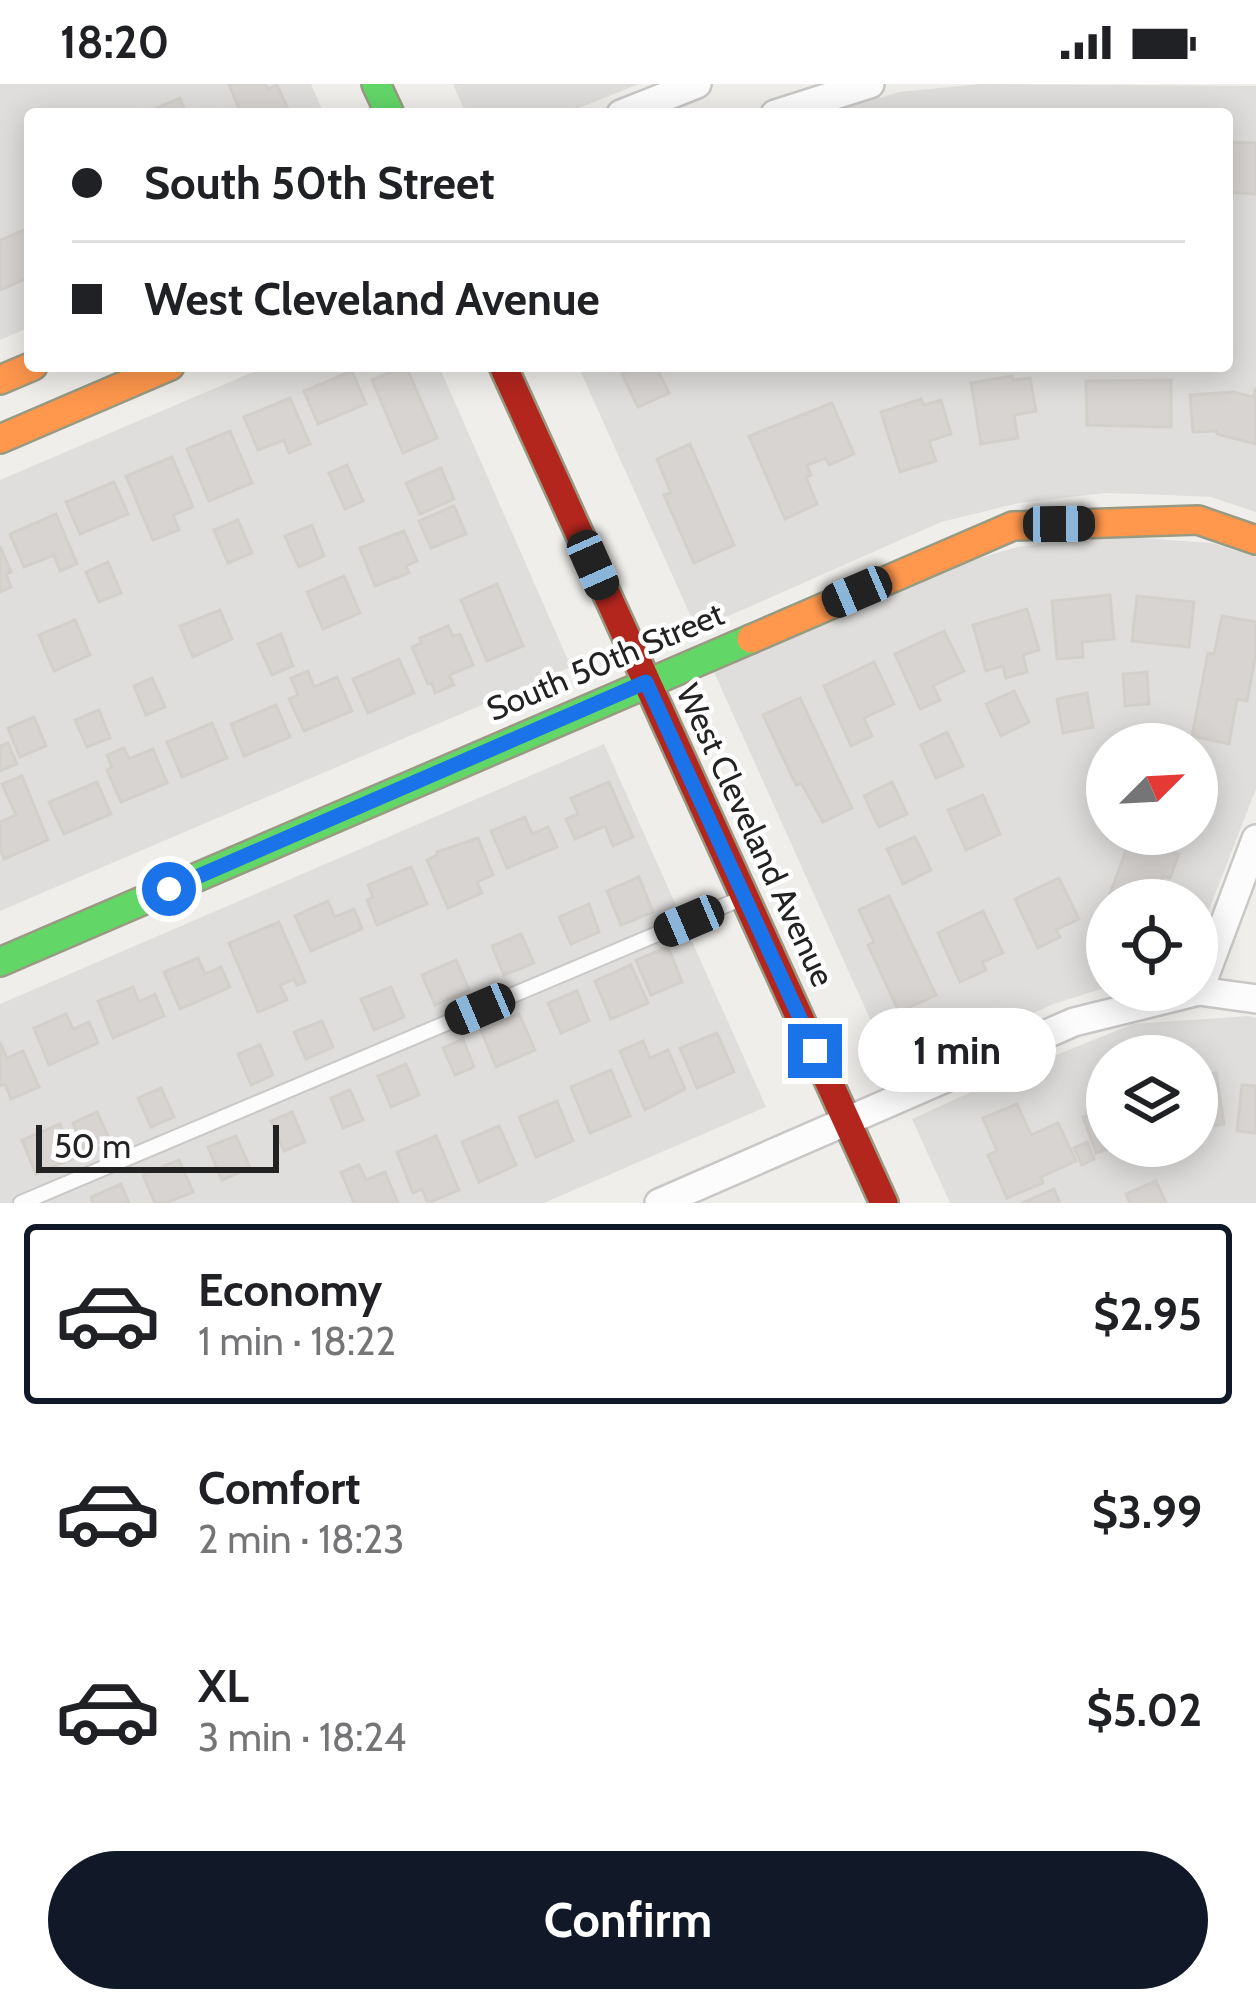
<!DOCTYPE html>
<meta charset="utf-8">
<style>
:root{--surface:#fff;--page:#f6f6f6;--text:#202124;--muted:#757577;--line:#e0e0e0;--accent:#111827}
body{margin:0;font-family:Cabin,sans-serif;background:var(--page);color:var(--text);height:100vh;display:flex;flex-direction:column;font-size:45px;white-space:nowrap}
*{box-sizing:border-box;margin:0}
p{font-size:39px;color:var(--muted)}
.icon{flex:none;width:66px;height:66px;fill:none;stroke:currentColor;stroke-width:2;stroke-linecap:round;stroke-linejoin:round}
.map{position:relative;height:1119px;overflow:hidden}
.details{display:flex;flex-direction:column;background:var(--surface);flex:1}
.details>*{flex:none}
.hud{position:absolute;left:24px;top:24px;width:1209px;height:264px;border-radius:12px;box-shadow:0 6px 30px #0003;display:grid;align-content:center;height:264px;padding:0 48px;background:var(--surface)}
.needle{width:78px;rotate:66deg}
.buttons{position:absolute;left:1086px;top:639px;display:grid;gap:24px}
.buttons a{display:grid;place-items:center;width:132px;height:132px;border-radius:50%;background:var(--surface);box-shadow:0 6px 30px #0003;font-size:60px}
.scale{position:absolute;left:36px;bottom:30px;width:243px;box-sizing:border-box;padding-left:12px;border:6px solid #222;border-top:0;font-size:33px;line-height:42px;white-space:nowrap;color:#222;-webkit-text-stroke:9px #fff;paint-order:stroke}
.end{position:absolute;width:54px;height:54px;margin:-27px;border:15px solid #1a73e8;background:#fff;box-shadow:0 0 0 6px #fff}
.from{border-radius:50%}
.bubble{position:absolute;height:84px;border-radius:42px;background:var(--surface);box-shadow:0 6px 30px #0003;font-size:39px;font-weight:700;line-height:84px;text-align:center}
.car{position:absolute;width:36px;height:72px;margin:-36px -18px;border-radius:15px;box-shadow:0 0 9px 3px #0007;background:linear-gradient(#222 24%,#8ab4d8 0 40%,#222 0 76%,#8ab4d8 0 86%,#222 0)}
.hud b{display:flex;align-items:center;gap:42px;height:114px;font-size:45px}
.hud b+b{border-top:3px solid var(--line)}
.hud i{width:30px;height:30px;background:var(--text)}
ul{padding:21px 0 0;list-style:none}
li{display:flex;align-items:center;gap:36px;height:180px;margin:0 24px 18px;padding:0 24px;border:6px solid transparent;border-radius:12px}
li div{flex:1}
li b{display:block;font-size:45px}
li em{font-style:normal;font-weight:700}
li.on{border-color:var(--accent)}
li>.icon{width:108px;height:108px;stroke-width:1.5}
.primary-button{display:flex;gap:24px;margin-top:auto;padding:24px 48px}
.primary-button a{flex:1;height:138px;border-radius:72px;background:var(--accent);color:#fff;font-size:48px;font-weight:700;line-height:138px;text-align:center}
.status{display:flex;justify-content:space-between;align-items:center;height:84px;padding:0 60px;background:var(--surface);direction:ltr}
.status svg{height:33px;fill:currentColor}
.map>svg:first-child{display:block}
</style>
<div class="status"><b>18:20</b><svg viewBox="0 0 49 12"><path d="M0 12V9h3v3zM5 12V6h3v6zM10 12V3h3v9zM15 12V0h3v12zM26 1h20v11H26zM47 4h2v5h-2z"/></svg></div>
<div class="map">
<svg width="1256" height="1119" viewBox="0 0 1256 1119">
<rect width="100%" height="100%" fill="#f0eeeb"/>
<g fill="#dfdedc" fill-rule="evenodd">
<polygon points="0,0 311,0 324,30 30,30 30,243 0,256"/>
<polygon points="453,0 639,0 564,30 466,30"/>
<polygon points="980,0 1256,2 1256,428 1211,413 1143,410 1105,409 1019,419 941,438 697,546 578,282 1227,282 1227,30 827,30 899,8"/>
<polygon points="267,282 439,282 571,583 0,827 0,396"/>
<path d="M 1112,452 L 1212,459 L 1256,473 L 1256,705 L 1197,856 L 1197,816 L 1107,816 L 1107,903 L 1051,921 L 896,993 L 714,588 L 963,479 L 1017,463 ZM 1107,660 L 1197,660 L 1197,750 L 1107,750 Z"/>
<polygon points="604,660 766,1023 544,1119 0,1119 0,920"/>
<path d="M 1249,932 L 1256,934 L 1256,1119 L 950,1119 L 912,1035 L 1021,985 L 1133,940 ZM 1107,972 L 1197,972 L 1197,1062 L 1107,1062 Z"/>
</g>
<g fill="#d7d4d2" stroke="#d3d0cc" stroke-width="3">
<polygon points="229,0 265,0 268,5 277,1 290,30 241,30"/>
<polygon points="180,14 186,30 151,30 150,27"/>
<polygon points="1227,58 1256,59 1256,110 1227,108"/>
<polygon points="24,146 30,162 30,193 0,206 0,156"/>
<polygon points="406,282 437,354 403,369 372,296"/>
<polygon points="639,282 656,282 669,309 638,323 622,290"/>
<polygon points="352,287 366,320 318,340 304,307"/>
<polygon points="1012,292 1013,296 1030,294 1036,327 1014,331 1018,354 981,360 971,299"/>
<polygon points="1171,296 1171,343 1087,341 1086,297"/>
<polygon points="1256,304 1256,360 1217,350 1217,347 1193,348 1190,311 1233,308 1253,313"/>
<polygon points="290,314 310,360 289,369 284,356 258,366 244,333"/>
<polygon points="921,315 924,321 941,316 951,350 929,357 936,377 900,388 881,328"/>
<polygon points="832,319 854,370 829,381 826,374 807,381 811,391 806,393 817,420 785,435 749,352"/>
<polygon points="230,347 252,399 209,417 187,365"/>
<polygon points="690,360 734,461 694,479 664,411 671,409 657,375"/>
<polygon points="172,373 193,423 173,431 179,446 153,456 126,392"/>
<polygon points="347,381 363,417 345,425 329,389"/>
<polygon points="441,384 454,415 420,430 406,399"/>
<polygon points="114,398 128,430 80,450 66,418"/>
<polygon points="454,422 466,450 431,464 419,437"/>
<polygon points="56,430 77,480 60,487 54,471 24,483 10,450"/>
<polygon points="238,436 252,469 228,479 214,446"/>
<polygon points="312,441 324,472 299,483 285,452"/>
<polygon points="404,447 417,477 406,482 409,489 375,502 360,464"/>
<polygon points="0,462 11,488 6,490 11,503 0,508"/>
<polygon points="108,478 121,509 99,518 86,488"/>
<polygon points="344,492 360,529 323,545 307,508"/>
<polygon points="497,500 523,562 487,577 461,516"/>
<polygon points="1110,511 1114,555 1082,558 1083,573 1057,575 1052,517"/>
<polygon points="1137,512 1194,518 1189,563 1132,557"/>
<polygon points="1027,525 1039,566 1023,571 1027,588 1006,594 1003,582 986,587 973,541"/>
<polygon points="220,526 232,555 193,573 180,542"/>
<polygon points="1222,532 1256,538 1256,569 1247,617 1237,615 1229,660 1192,652 1208,569 1214,570"/>
<polygon points="75,536 90,571 54,587 39,551"/>
<polygon points="448,542 453,552 460,550 473,581 449,591 454,601 435,609 432,599 428,600 412,563 421,559 420,554"/>
<polygon points="944,547 964,587 933,602 940,616 920,625 895,570"/>
<polygon points="281,550 293,582 272,591 258,560"/>
<polygon points="399,575 414,609 368,629 353,595"/>
<polygon points="874,578 894,620 864,634 872,652 851,662 824,602"/>
<polygon points="308,587 314,603 337,593 352,627 304,647 289,615 298,611 291,594"/>
<polygon points="1147,588 1149,620 1125,622 1123,590"/>
<polygon points="152,594 165,623 146,631 134,602"/>
<polygon points="1014,607 1029,638 1001,652 986,620"/>
<polygon points="1087,609 1093,643 1063,649 1057,615"/>
<polygon points="800,614 852,724 823,738 801,699 796,701 763,631"/>
<polygon points="276,621 290,653 244,672 231,640"/>
<polygon points="99,626 110,654 87,663 75,636"/>
<polygon points="34,633 46,662 20,673 8,644"/>
<polygon points="212,639 227,674 182,693 167,658"/>
<polygon points="947,648 963,682 936,694 921,661"/>
<polygon points="8,659 17,680 0,687 0,662"/>
<polygon points="124,664 129,675 153,665 167,699 121,718 107,686 112,683 107,671"/>
<polygon points="22,692 48,756 4,775 0,765 0,738 16,731 2,700"/>
<polygon points="97,698 111,730 64,750 49,718"/>
<polygon points="609,698 633,753 613,762 605,742 575,755 566,735 578,730 571,714"/>
<polygon points="892,698 907,730 879,743 864,712"/>
<polygon points="983,711 1000,750 966,766 948,726"/>
<polygon points="525,733 532,750 548,743 557,763 507,784 491,747"/>
<polygon points="1132,750 1164,750 1174,755 1169,767 1179,770 1170,794 1163,792 1154,816 1125,816 1110,810"/>
<polygon points="915,753 931,786 903,800 887,765"/>
<polygon points="478,754 493,791 477,798 482,809 448,824 427,776 437,771 437,768"/>
<polygon points="411,783 427,820 377,841 367,816 373,813 368,801"/>
<polygon points="639,793 653,828 621,841 607,807"/>
<polygon points="1059,794 1079,835 1056,846 1060,853 1038,864 1015,815"/>
<polygon points="889,812 936,911 899,928 868,861 874,858 859,826"/>
<polygon points="328,817 335,833 354,825 362,845 311,867 295,832"/>
<polygon points="589,820 599,848 571,860 559,833"/>
<polygon points="983,827 1003,869 982,878 986,886 960,898 938,849"/>
<polygon points="279,838 305,898 297,901 294,895 280,901 287,916 258,928 229,859"/>
<polygon points="521,850 534,879 504,891 492,862"/>
<polygon points="668,863 682,898 651,911 636,876"/>
<polygon points="198,874 205,890 221,883 230,903 180,925 164,888"/>
<polygon points="456,876 469,906 435,921 422,891"/>
<polygon points="631,881 648,919 611,935 595,897"/>
<polygon points="133,903 139,918 155,910 164,932 113,954 98,917"/>
<polygon points="391,903 404,933 374,946 361,915"/>
<polygon points="577,907 589,937 561,949 548,919"/>
<polygon points="66,930 73,945 89,938 98,959 49,981 34,944"/>
<polygon points="519,930 535,966 496,983 481,946"/>
<polygon points="322,937 333,963 306,975 294,948"/>
<polygon points="717,949 734,988 697,1004 680,964"/>
<polygon points="463,955 474,983 455,991 443,964"/>
<polygon points="643,957 650,974 668,966 685,1005 645,1026 620,967"/>
<polygon points="0,958 7,974 23,967 39,1003 11,1015 5,1000 0,1002"/>
<polygon points="260,961 273,991 251,1001 238,970"/>
<polygon points="406,980 419,1011 391,1023 378,992"/>
<polygon points="611,986 630,1032 590,1049 571,1003"/>
<polygon points="1216,989 1224,1040 1197,1044 1197,992"/>
<polygon points="1242,1001 1256,1002 1256,1049 1237,1047"/>
<polygon points="161,1004 174,1033 151,1043 138,1014"/>
<polygon points="350,1006 363,1036 343,1044 331,1014"/>
<polygon points="557,1017 573,1057 536,1073 519,1033"/>
<polygon points="1017,1020 1031,1051 1058,1039 1076,1077 1041,1093 1043,1099 1007,1114 988,1071 997,1067 983,1034"/>
<polygon points="1107,1025 1107,1062 1117,1062 1096,1069 1083,1033"/>
<polygon points="97,1028 111,1059 86,1070 73,1039"/>
<polygon points="292,1028 305,1058 284,1067 271,1037"/>
<polygon points="60,1040 74,1074 36,1090 22,1056"/>
<polygon points="499,1042 516,1081 479,1098 462,1058"/>
<polygon points="236,1052 250,1084 222,1096 208,1063"/>
<polygon points="436,1052 459,1106 428,1119 422,1105 413,1109 397,1068"/>
<polygon points="1087,1058 1094,1075 1082,1081 1074,1064"/>
<polygon points="179,1076 193,1108 166,1119 155,1119 143,1091"/>
<polygon points="359,1081 366,1096 385,1088 398,1119 354,1119 341,1088"/>
<polygon points="1156,1097 1166,1119 1130,1119 1126,1110"/>
<polygon points="121,1100 129,1119 93,1119 91,1113"/>
<polygon points="1054,1105 1060,1119 1022,1119"/>
</g>
<g fill="none" stroke-linecap="round" stroke-linejoin="round">
<defs>
<polyline id="lane" points="21,1119 740,815"/>
<g id="street">
<polyline points="621,30 697,0"/>
<polyline points="775,30 870,0"/>
<polyline points="1199,907 1256,755"/>
<polyline points="659,1119 1074,938 1199,907 1256,915"/>
</g>
<g id="fast">
<polyline points="376,0 390,30"/>
<polyline points="0,878 751,555"/>
</g>
<g id="slow">
<polyline points="0,296 33,282"/>
<polyline points="0,355 170,282"/>
<polyline points="751,555 1013,442 1198,436 1256,456"/>
</g>
<polyline id="jam" points="503,282 884,1119"/>
</defs>
<use href="#lane" stroke="#c9c8c7" stroke-width="18"/>
<use href="#street" stroke="#c9c8c7" stroke-width="32"/>
<use href="#fast" stroke="#999a82" stroke-width="32"/>
<use href="#slow" stroke="#999a82" stroke-width="32"/>
<use href="#jam" stroke="#999a82" stroke-width="32"/>
<use href="#lane" stroke="#fdfcfc" stroke-width="14"/>
<use href="#street" stroke="#fdfcfc" stroke-width="27"/>
<use href="#fast" stroke="#63d668" stroke-width="27"/>
<use href="#slow" stroke="#ff974d" stroke-width="27"/>
<use href="#jam" stroke="#b3261e" stroke-width="27"/>
</g>
<g fill="none" stroke-linecap="round" stroke-linejoin="round">
<polyline stroke="#1a73e8" stroke-width="15" points="169,805 646,598 815,967"/>
</g>
<g text-anchor="middle" dominant-baseline="central" stroke-width="9" stroke-linejoin="round" paint-order="stroke">
<g font-size="33" fill="#222" stroke="#fff">
<text transform="translate(605 577) rotate(-23)">South 50th Street</text>
<text transform="translate(756 751) rotate(65)">West Cleveland Avenue</text>
</g>
</g>
</svg>
<div class="buttons">
<a><svg class="needle" viewBox="-14 -14 28 28"><path d="M0-13l5 13h-10z" fill="#e53935"/><path d="M0 13l5-13h-10z" fill="#757577"/></svg></a>
<a><svg class="icon" aria-label="locate" viewBox="0 0 24 24"><circle cx="12" cy="12" r="6"/><path d="M12 2v4M12 18v4M2 12h4M18 12h4"/></svg></a>
<a><svg class="icon" aria-label="layers" viewBox="0 0 24 24"><path d="M12 4l9 5-9 5-9-5zM3 14l9 5 9-5"/></svg></a>
</div>
<div class="scale">50 m</div>
<i class="end from" style="left:169px;top:805px"></i>
<i class="end" style="left:815px;top:967px"></i>
<div class="bubble" style="left:858px;top:924px;width:198px">1 min</div>
<i class="car" style="left:1059px;top:440px;rotate:89deg"></i>
<i class="car" style="left:593px;top:481px;rotate:156deg"></i>
<i class="car" style="left:857px;top:508px;rotate:247deg"></i>
<i class="car" style="left:689px;top:837px;rotate:247deg"></i>
<i class="car" style="left:480px;top:925px;rotate:247deg"></i>
<div class="hud">
<b><i class="from"></i>South 50th Street</b>
<b><i></i>West Cleveland Avenue</b>
</div>
</div>
<section class="details">
<ul>
<li class="on"><svg class="icon" aria-label="car" viewBox="0 0 24 24"><path d="M5 17H2v-5l4-1 3-4h7l3 4 3 1v5h-3M9 17h6M6 11h13"/><circle cx="7" cy="17" r="2"/><circle cx="17" cy="17" r="2"/></svg><div><b>Economy</b><p>1 min · 18:22</p></div><em>$2.95</em></li>
<li><svg class="icon" aria-label="car" viewBox="0 0 24 24"><path d="M5 17H2v-5l4-1 3-4h7l3 4 3 1v5h-3M9 17h6M6 11h13"/><circle cx="7" cy="17" r="2"/><circle cx="17" cy="17" r="2"/></svg><div><b>Comfort</b><p>2 min · 18:23</p></div><em>$3.99</em></li>
<li><svg class="icon" aria-label="car" viewBox="0 0 24 24"><path d="M5 17H2v-5l4-1 3-4h7l3 4 3 1v5h-3M9 17h6M6 11h13"/><circle cx="7" cy="17" r="2"/><circle cx="17" cy="17" r="2"/></svg><div><b>XL</b><p>3 min · 18:24</p></div><em>$5.02</em></li>
</ul>
<div class="primary-button"><a>Confirm</a></div>
</section>
